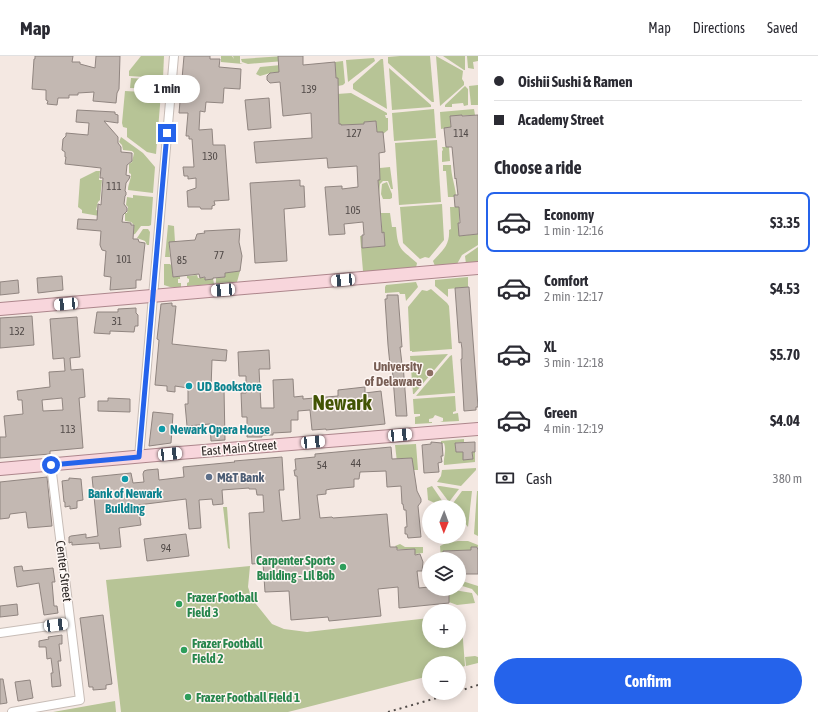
<!DOCTYPE html>
<meta charset="utf-8">
<style>
:root{--surface:#fff;--page:#f2f2f3;--text:#2b2b33;--muted:#7c7c81;--line:#e1e1e2;--accent:#2563eb}
body{margin:0;font-family:"Asap Condensed",sans-serif;background:var(--page);color:var(--text);height:100vh;display:flex;flex-direction:column;font-size:15px;white-space:nowrap}
*{box-sizing:border-box;margin:0}
p{font-size:13px;color:var(--muted)}
.icon{flex:none;width:22px;height:22px;fill:none;stroke:currentColor;stroke-width:2;stroke-linecap:round;stroke-linejoin:round}
.map{position:relative;flex:1;overflow:hidden}
.details{display:flex;flex-direction:column;background:var(--surface);width:340px}
.details>*{flex:none}
.guide{display:grid;align-content:center;height:88px;padding:0 16px;background:var(--surface)}
.needle{width:26px;rotate:181deg}
.fabs{position:absolute;left:422px;top:444px;display:grid;gap:8px}
.fabs a{display:grid;place-items:center;width:44px;height:44px;border-radius:50%;background:var(--surface);box-shadow:0 2px 10px #0003;font-size:20px}
.end{position:absolute;width:18px;height:18px;margin:-9px;border:5px solid #2563eb;background:#fff;box-shadow:0 0 0 2px #fff}
.from{border-radius:50%}
.bubble{position:absolute;height:28px;border-radius:14px;background:var(--surface);box-shadow:0 2px 10px #0003;font-size:13px;font-weight:700;line-height:28px;text-align:center}
.car{position:absolute;width:12px;height:24px;margin:-12px -6px;border-radius:5px;box-shadow:0 0 3px 1px #0007;background:linear-gradient(#fff 24%,#345 0 40%,#fff 0 76%,#345 0 86%,#fff 0)}
.guide b{display:flex;align-items:center;gap:14px;height:38px;font-size:15px}
.guide b+b{border-top:1px solid var(--line)}
.guide i{width:10px;height:10px;background:var(--text)}
ul{padding:0;list-style:none}
li{display:flex;align-items:center;gap:12px;height:60px;margin:0 8px 6px;padding:0 8px;border:2px solid transparent;border-radius:8px}
li div{flex:1}
li b{display:block;font-size:15px}
li em{font-style:normal;font-weight:700}
li.active{border-color:var(--accent)}
li>.icon{width:36px;height:36px;stroke-width:1.5}
h2{padding:0 16px;font-size:18px;line-height:48px}
.pay{display:flex;align-items:center;gap:10px;height:44px;padding:0 16px;font-size:15px}
.pay p{margin-inline-start:auto}
.primary-button{display:flex;gap:8px;margin-top:auto;padding:8px 16px}
.primary-button a{flex:1;height:46px;border-radius:24px;background:var(--accent);color:#fff;font-size:16px;font-weight:700;line-height:46px;text-align:center}
header{display:flex;align-items:center;gap:24px;box-sizing:border-box;height:56px;padding:0 20px;background:var(--surface);border-bottom:1px solid var(--line)}
header strong{font-size:19px}
nav{display:flex;gap:22px;margin-inline-start:auto;font-size:14px}
main{display:flex;flex:1;min-height:0}
.map>svg:first-child{display:block}
</style>
<header>
<strong>Map</strong>
<nav><a>Map</a><a>Directions</a><a>Saved</a></nav>
</header>
<main>
<div class="map">
<svg width="478" height="656" viewBox="0 0 478 656">
<rect width="100%" height="100%" fill="#f4e8e2"/>
<g fill="#b7c496">
<polygon points="141,0 164,0 163,22 129,20 129,15"/>
<polygon points="221,0 232,0 234,3 233,0 240,0 240,7 243,8 221,6"/>
<polygon points="284,0 284,5 248,8 242,6 241,3"/>
<polygon points="400,0 430,0 434,46 432,46 388,7 388,1"/>
<polygon points="436,0 463,15 462,23 464,26 464,29 440,50"/>
<polygon points="443,0 465,0 465,14 464,14"/>
<polygon points="467,0 478,0 478,5 473,6 474,13 468,12"/>
<polygon points="374,2 375,5 348,26 346,4"/>
<polygon points="381,3 383,3 387,53 353,33 353,28"/>
<polygon points="343,5 345,27 343,29 338,30 336,22 335,6"/>
<polygon points="281,9 280,20 277,20 274,16 260,20 256,18 260,11"/>
<polygon points="389,12 431,49 431,51 392,54"/>
<polygon points="131,22 160,24 162,26 161,33 130,32"/>
<polygon points="478,29 478,49 471,49 469,30"/>
<polygon points="465,30 468,33 468,49 464,50 463,47 452,48 452,51 445,51 445,49"/>
<polygon points="125,35 161,37 156,98 147,96 127,81 127,72 123,71 122,67"/>
<polygon points="351,37 387,57 387,59 385,59 386,62 388,62 388,74 383,78 383,76 377,76 376,65 364,68 341,69 341,68 339,68 337,38"/>
<polygon points="434,53 436,82 394,85 392,57"/>
<polygon points="474,53 475,59 450,60 451,71 441,73 440,56"/>
<path d="M 121,81 L 143,97 L 155,111 L 153,137 L 128,134 C 128,128 131,124 131,118 L 129,117 L 129,108 L 132,106 L 134,97 L 132,95 L 123,94 L 122,89 L 119,86 Z"/>
<polygon points="437,84 441,146 399,149 395,87"/>
<polygon points="442,91 449,91 450,105 442,106 442,95 443,94"/>
<path d="M 443,109 L 451,109 C 451,119 455,129 456,139 L 454,141 L 448,141 L 446,115 L 443,115 Z"/>
<polygon points="390,111 393,133 391,133 388,125 383,125 380,128 379,139 378,124 380,123 380,112"/>
<polygon points="96,115 100,115 99,124 102,124 100,144 98,146 96,154 99,155 99,160 82,157 82,154 78,151 80,123"/>
<polygon points="387,126 392,138 392,142 390,143 383,143 381,138 382,128"/>
<polygon points="133,139 153,141 151,169 149,170 141,170 135,178 131,179 131,177 134,177 134,169 131,166 125,165 125,157 127,157 128,151 126,149 127,141 133,142"/>
<polygon points="442,148 444,184 429,202 425,201 420,203 403,187 400,151"/>
<path d="M 450,151 L 459,151 L 459,180 L 478,178 L 478,189 L 462,199 L 457,208 L 435,210 L 433,205 C 443,194 450,189 449,174 L 451,173 Z"/>
<path d="M 381,157 L 390,157 L 392,171 L 396,171 C 398,194 400,192 417,207 L 416,212 L 367,216 L 363,215 L 360,180 L 362,180 L 363,192 L 385,190 L 384,177 L 382,177 Z"/>
<polygon points="168,169 174,170 175,186 169,187 170,201 165,201"/>
<polygon points="143,173 148,173 150,176 149,189 147,189 145,185 137,182"/>
<polygon points="478,191 478,207 466,208 465,200"/>
<polygon points="164,208 170,208 172,210 173,221 180,220 180,223 178,223 178,227 181,227 181,232 170,231 164,229"/>
<polygon points="240,215 237,226 216,227 216,222 225,221 225,217"/>
<polygon points="197,219 198,222 213,222 214,228 187,230 187,227 189,226 189,223 187,222 187,220"/>
<polygon points="468,221 468,231 448,233 448,241 435,230 435,224"/>
<polygon points="416,226 418,231 406,245 405,238 400,238 399,236 385,237 385,231 386,229"/>
<polygon points="431,233 447,247 449,250 452,293 412,296 412,295 410,295 408,251 422,234 427,235"/>
<polygon points="448,298 414,338 413,338 410,300"/>
<polygon points="452,299 455,337 416,340 450,300"/>
<polygon points="455,340 456,355 453,356 453,358 458,357 459,365 440,366 443,365 443,362 435,359 433,362 429,363 429,366 432,366 432,367 415,368 415,361 420,360 420,358 414,358 413,343"/>
<path d="M 464,383 L 464,386 L 455,387 L 456,396 L 463,396 L 463,404 L 473,403 L 472,396 L 475,396 L 475,406 L 444,409 C 443,401 447,396 444,387 L 441,388 L 441,385 Z"/>
<polygon points="416,388 418,414 413,414 412,402 402,402 402,406 397,406 395,389"/>
<polygon points="476,412 476,414 461,430 437,426 441,420 442,414"/>
<polygon points="432,430 445,449 444,451 428,444 427,432"/>
<polygon points="437,430 440,430 459,433 449,446"/>
<polygon points="462,435 472,435 468,471 459,460 459,451 452,451 451,450"/>
<polygon points="477,435 478,435 478,480 474,478"/>
<polygon points="223,451 227,451 230,493 228,492"/>
<polygon points="458,485 468,485 478,489 478,491 472,491 472,494 443,495 443,503 441,503 440,490 446,487"/>
<polygon points="400,488 405,491 423,491 423,497 415,498 415,493 397,493 395,490"/>
<polygon points="250,510 248,531 252,543 272,568 284,573 307,576 429,562 429,585 459,585 459,558 461,558 465,610 459,612 459,607 429,607 429,620 288,656 121,656 106,524"/>
<polygon points="459,524 478,530 478,540 472,533 459,529"/>
<polygon points="448,533 472,537 475,547 457,549 449,546 449,538"/>
<polygon points="475,600 478,601 478,607 466,610 465,601"/>
<polygon points="115,645 116,656 53,656"/>
</g>
<g fill="#c3b8b2" stroke="#908580" fill-rule="evenodd">
<polygon points="35,0 73,0 72,6 80,6 80,8 95,12 96,0 120,0 119,33 117,37 116,47 93,45 94,36 78,37 78,39 69,39 69,42 58,42 57,49 47,48 48,45 46,44 46,34 32,33 34,3 35,3"/>
<polygon points="184,0 210,0 210,3 220,3 219,11 241,13 240,33 224,32 223,47 206,46 205,56 200,55 199,74 212,73 213,89 225,89 229,144 214,145 215,149 212,150 212,153 201,153 200,151 188,151 187,135 196,132 196,122 188,123 188,120 184,120 183,111 194,111 192,83 189,83 189,80 186,80 188,57 179,57"/>
<polygon points="278,0 303,0 303,9 335,6 336,22 338,22 339,68 341,68 341,69 364,68 364,66 376,65 377,76 383,76 385,96 379,97 380,124 378,124 382,177 384,176 385,190 362,192 362,179 364,179 363,166 344,168 345,178 329,179 325,131 342,130 342,133 358,131 357,110 328,112 327,102 256,107 254,86 312,82 311,57 283,60 280,26 270,27 267,24 267,20 270,17 279,16"/>
<polygon points="269,42 271,72 248,74 245,44"/>
<polygon points="77,54 115,56 115,58 118,59 118,67 104,65 118,81 118,87 121,91 121,96 132,97 132,105 127,109 126,119 130,120 129,123 126,127 125,135 126,136 126,139 125,140 124,148 127,152 127,155 123,159 122,166 131,167 131,169 134,169 133,183 138,183 139,186 145,187 141,224 136,224 136,232 110,234 111,221 104,220 106,195 102,194 100,189 101,175 77,173 78,163 97,164 98,148 101,149 103,122 100,122 101,112 65,108 66,101 65,101 65,96 62,94 63,83 66,80 66,77 88,79 89,67 76,66"/>
<polygon points="462,59 462,60 478,59 478,178 459,180 458,167 460,167 459,151 455,151 454,139 458,139 456,122 455,123 452,91 446,91 444,72 451,71 450,60"/>
<polygon points="300,124 300,130 304,130 305,151 284,153 287,205 255,207 250,127"/>
<polygon points="240,173 239,186 242,200 240,215 225,217 225,221 213,222 213,223 205,224 205,221 200,222 199,218 173,221 169,186 195,184 197,178 205,177 204,175"/>
<polygon points="62,220 63,234 38,237 37,222"/>
<polygon points="18,224 19,237 0,239 0,226"/>
<polygon points="469,231 478,351 476,351 476,354 464,355 461,303 462,303 462,293 461,286 459,287 455,232"/>
<polygon points="387,239 398,239 402,291 400,291 402,308 403,308 407,360 396,360 392,309 390,309 388,289 385,243 387,243"/>
<polygon points="172,247 172,250 176,250 172,288 227,294 226,305 212,304 211,333 224,333 225,384 211,385 210,368 187,370 185,348 188,348 188,332 175,330 175,336 167,335 167,330 155,329 159,284 157,283 161,248"/>
<polygon points="136,252 136,257 138,259 138,270 135,270 134,276 110,275 110,278 94,277 97,256 118,256 118,253"/>
<polygon points="32,260 34,289 0,292 0,262"/>
<path d="M 77,261 L 80,301 L 70,302 L 71,314 L 83,313 L 85,341 L 79,342 L 83,392 L 50,395 L 50,398 L 0,402 L 0,381 L 6,381 L 4,360 L 23,358 L 22,344 L 18,344 L 17,335 L 50,331 L 49,316 L 65,315 L 64,302 L 53,303 L 50,263 ZM 62,342 L 63,354 L 43,355 L 42,344 Z"/>
<polygon points="269,294 270,313 259,313 261,352 274,352 273,324 293,323 294,341 303,340 303,343 338,340 338,334 365,331 365,337 381,335 385,368 326,374 326,373 312,374 310,354 298,355 298,364 291,364 291,376 273,377 273,379 262,379 262,381 247,381 247,361 242,361 241,337 246,337 246,320 239,320 238,296"/>
<polygon points="108,342 130,343 130,356 98,355 98,345 108,345"/>
<polygon points="153,356 173,358 171,387 149,390"/>
<polygon points="431,386 442,387 443,400 441,400 442,406 438,407 439,416 424,417 422,389 431,388"/>
<polygon points="475,386 475,396 472,396 473,403 463,404 463,396 456,396 455,387"/>
<polygon points="391,391 392,403 412,402 417,435 421,443 421,446 418,450 421,481 408,482 407,478 405,478 405,471 407,471 406,454 404,454 403,448 402,448 401,430 387,431 386,415 360,416 359,423 354,423 354,431 331,433 326,434 326,438 317,439 320,462 332,461 333,462 387,458 390,491 397,491 397,494 415,493 415,499 420,498 423,506 422,515 417,515 419,532 429,531 429,533 448,533 449,538 449,547 399,552 398,531 378,533 381,560 329,565 328,561 291,564 289,535 265,536 263,507 252,508 249,457 264,456 263,439 257,439 256,433 249,433 249,432 222,434 223,448 213,449 212,443 199,444 201,472 189,473 186,443 138,449 141,469 119,472 121,491 100,493 99,487 72,489 72,486 69,487 69,481 71,480 86,478 86,482 98,480 92,421 131,417 133,427 144,426 143,418 144,415 147,414 158,413 159,424 184,421 183,411 235,406 234,405 282,401 284,434 279,434 282,465 300,463 297,420 295,420 294,414 296,414 295,403 315,401 315,398"/>
<polygon points="47,421 52,470 28,472 26,456 10,458 9,462 0,463 0,426"/>
<polygon points="69,422 81,423 83,444 77,445 77,452 70,453 70,450 65,451 65,446 64,446 62,425 69,424"/>
<polygon points="186,478 189,500 147,505 144,483"/>
<polygon points="471,491 477,491 478,494 478,518 463,518 463,508 459,508 459,503 443,503 443,495 471,494"/>
<polygon points="22,510 23,515 53,512 55,526 52,526 54,550 57,550 58,557 44,559 39,527 17,531 14,511"/>
<polygon points="17,548 18,559 0,561 0,550"/>
<polygon points="103,559 112,628 106,629 106,633 93,634 93,631 89,631 80,562"/>
<polygon points="62,579 62,588 59,588 61,605 58,605 61,630 52,631 51,617 53,617 51,602 47,603 46,591 39,591 39,585 49,583 48,581"/>
<polygon points="0,623 3,623 7,647 0,648"/>
<polygon points="30,624 33,642 18,645 15,626"/>
</g>
<g fill="none" stroke-linecap="round" stroke-linejoin="round">
<defs>
<g id="street">
<polyline points="139,401 174,0"/>
<polyline points="0,577 70,567"/>
<polyline points="12,656 80,644 51,409"/>
</g>
<g id="primary">
<polyline points="0,253 478,212"/>
<polyline points="0,413 179,397 478,373"/>
</g>
</defs>
<use href="#street" stroke="#c8bdb7" stroke-width="10"/>
<use href="#primary" stroke="#ad868c" stroke-width="14"/>
<use href="#street" stroke="#fff" stroke-width="8"/>
<use href="#primary" stroke="#f8d6dc" stroke-width="12"/>
<g stroke="#504a47" stroke-width="2" stroke-dasharray="2 4" stroke-linecap="butt">
<polyline points="459,635 478,629"/>
<polyline points="388,656 454,637"/>
</g>
</g>
<g fill="none" stroke-linecap="round" stroke-linejoin="round">
<polyline stroke="#2563eb" stroke-width="5" points="51,409 139,401 167,77"/>
</g>
<circle fill="#8d6e63" stroke="#fef6f3" stroke-width="1.5" cx="430" cy="317" r="4"/>
<g fill="#0f9aa8" stroke="#fef6f3" stroke-width="1.5">
<circle cx="189" cy="330" r="4"/>
<circle cx="162" cy="373" r="4"/>
<circle cx="125" cy="423" r="4"/>
</g>
<circle fill="#5c6f8a" stroke="#fef6f3" stroke-width="1.5" cx="209" cy="421" r="4"/>
<g fill="#2e9e5b" stroke="#fef6f3" stroke-width="1.5">
<circle cx="343" cy="511" r="4"/>
<circle cx="179" cy="548" r="4"/>
<circle cx="184" cy="594" r="4"/>
<circle cx="188" cy="641" r="4"/>
</g>
<g text-anchor="middle" dominant-baseline="central" stroke-width="3" stroke-linejoin="round" paint-order="stroke">
<g font-size="11" fill="#514a48">
<text x="309" y="33">139</text>
<text x="354" y="77">127</text>
<text x="461" y="77">114</text>
<text x="210" y="100">130</text>
<text x="114" y="130">111</text>
<text x="353" y="154">105</text>
<text x="219" y="199">77</text>
<text x="124" y="203">101</text>
<text x="182" y="204">85</text>
<text x="117" y="265">31</text>
<text x="17" y="275">132</text>
<text x="68" y="373">113</text>
<text x="356" y="407">44</text>
<text x="322" y="409">54</text>
<text x="166" y="492">94</text>
</g>
<g font-size="13" font-weight="bold" fill="#785e54" stroke="#fef6f3" text-anchor="end">
<text x="422" y="310">University<tspan x="422" dy="15">of Delaware</tspan></text>
</g>
<g font-size="13" font-weight="bold" fill="#0d838f" stroke="#fef6f3" text-anchor="start">
<text x="197" y="330">UD Bookstore</text>
<text x="170" y="373">Newark Opera House</text>
<text x="125" y="437" text-anchor="middle">Bank of Newark<tspan x="125" dy="15">Building</tspan></text>
</g>
<g font-size="13" fill="#2b2624" stroke="#fef6f3">
<text transform="translate(239 392) rotate(-5)">East Main Street</text>
<text transform="translate(64 515) rotate(83)">Center Street</text>
</g>
<g font-size="13" font-weight="bold" fill="#4e5e75" stroke="#fef6f3" text-anchor="start">
<text x="217" y="421">M&amp;T Bank</text>
</g>
<g font-size="13" font-weight="bold" fill="#27864d" stroke="#fef6f3" text-anchor="start">
<text x="335" y="504" text-anchor="end">Carpenter Sports<tspan x="335" dy="15">Building - Lil Bob</tspan></text>
<text x="187" y="541">Frazer Football<tspan x="187" dy="15">Field 3</tspan></text>
<text x="192" y="587">Frazer Football<tspan x="192" dy="15">Field 2</tspan></text>
<text x="196" y="641">Frazer Football Field 1</text>
</g>
<g font-size="21" font-weight="bold" fill="#425404" stroke="#fef6f3">
<text x="342" y="346">Newark</text>
</g>
</g>
</svg>
<div class="fabs">
<a><svg class="needle" viewBox="-14 -14 28 28"><path d="M0-13l5 13h-10z" fill="#e53935"/><path d="M0 13l5-13h-10z" fill="#7c7c81"/></svg></a>
<a><svg class="icon" aria-label="layers" viewBox="0 0 24 24"><path d="M12 4l9 5-9 5-9-5zM3 14l9 5 9-5"/></svg></a>
<a>+</a>
<a>−</a>
</div>
<i class="end from" style="left:51px;top:409px"></i>
<i class="end" style="left:167px;top:77px"></i>
<div class="bubble" style="left:134px;top:19px;width:66px">1 min</div>
<i class="car" style="left:343px;top:224px;rotate:265deg"></i>
<i class="car" style="left:223px;top:234px;rotate:266deg"></i>
<i class="car" style="left:66px;top:248px;rotate:265deg"></i>
<i class="car" style="left:400px;top:379px;rotate:85deg"></i>
<i class="car" style="left:313px;top:386px;rotate:85deg"></i>
<i class="car" style="left:170px;top:398px;rotate:84deg"></i>
<i class="car" style="left:56px;top:569px;rotate:83deg"></i>
</div>
<section class="details">
<div class="guide">
<b><i class="from"></i>Oishii Sushi &amp; Ramen</b>
<b><i></i>Academy Street</b>
</div>
<h2>Choose a ride</h2>
<ul>
<li class="active"><svg class="icon" aria-label="car" viewBox="0 0 24 24"><path d="M5 17H2v-5l4-1 3-4h7l3 4 3 1v5h-3M9 17h6M6 11h13"/><circle cx="7" cy="17" r="2"/><circle cx="17" cy="17" r="2"/></svg><div><b>Economy</b><p>1 min · 12:16</p></div><em>$3.35</em></li>
<li><svg class="icon" aria-label="car" viewBox="0 0 24 24"><path d="M5 17H2v-5l4-1 3-4h7l3 4 3 1v5h-3M9 17h6M6 11h13"/><circle cx="7" cy="17" r="2"/><circle cx="17" cy="17" r="2"/></svg><div><b>Comfort</b><p>2 min · 12:17</p></div><em>$4.53</em></li>
<li><svg class="icon" aria-label="car" viewBox="0 0 24 24"><path d="M5 17H2v-5l4-1 3-4h7l3 4 3 1v5h-3M9 17h6M6 11h13"/><circle cx="7" cy="17" r="2"/><circle cx="17" cy="17" r="2"/></svg><div><b>XL</b><p>3 min · 12:18</p></div><em>$5.70</em></li>
<li><svg class="icon" aria-label="car" viewBox="0 0 24 24"><path d="M5 17H2v-5l4-1 3-4h7l3 4 3 1v5h-3M9 17h6M6 11h13"/><circle cx="7" cy="17" r="2"/><circle cx="17" cy="17" r="2"/></svg><div><b>Green</b><p>4 min · 12:19</p></div><em>$4.04</em></li>
</ul>
<div class="pay"><svg class="icon" aria-label="cash" viewBox="0 0 24 24"><path d="M3 7h18v10H3z"/><circle cx="12" cy="12" r="2"/></svg>Cash<p>380 m</p></div>
<div class="primary-button"><a>Confirm</a></div>
</section>
</main>
